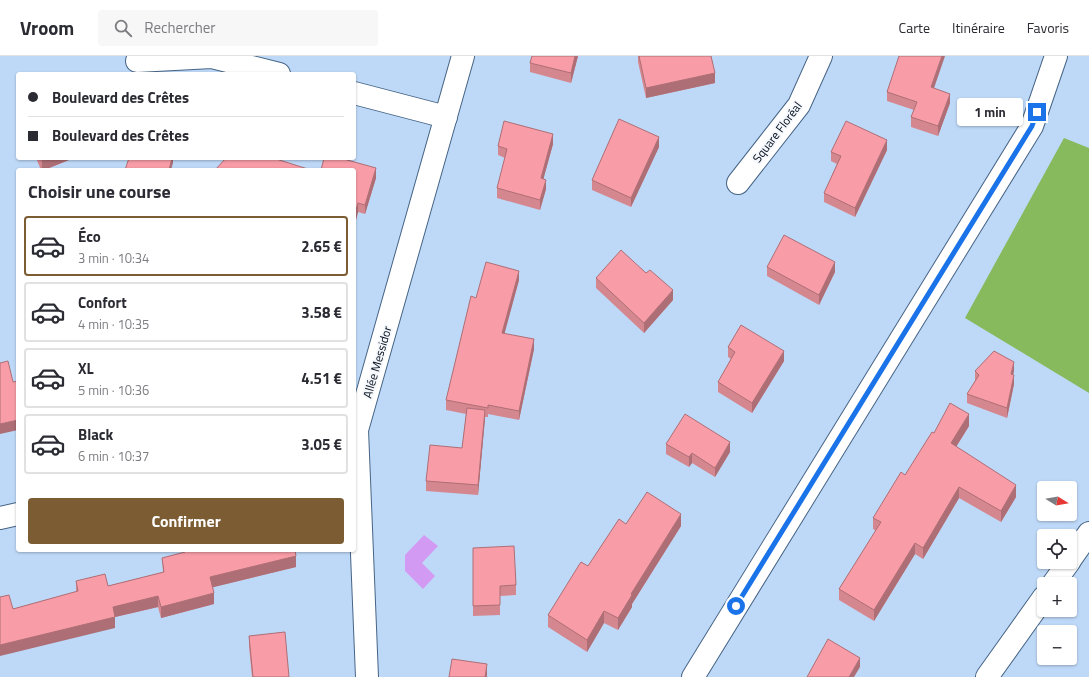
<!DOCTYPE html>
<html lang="fr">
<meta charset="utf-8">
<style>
:root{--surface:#fff;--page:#f7f7f7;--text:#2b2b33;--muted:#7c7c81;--line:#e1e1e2;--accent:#7c5c32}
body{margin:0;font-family:"Titillium Web",sans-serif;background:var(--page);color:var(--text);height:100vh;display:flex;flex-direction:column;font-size:15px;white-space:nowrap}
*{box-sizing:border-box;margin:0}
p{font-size:13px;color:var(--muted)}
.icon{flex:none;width:22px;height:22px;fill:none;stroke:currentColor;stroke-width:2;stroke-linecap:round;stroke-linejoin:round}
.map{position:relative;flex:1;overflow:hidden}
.side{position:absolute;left:16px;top:112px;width:340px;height:384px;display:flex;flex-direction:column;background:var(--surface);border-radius:4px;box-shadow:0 1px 3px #0004}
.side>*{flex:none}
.banner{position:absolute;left:16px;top:16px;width:340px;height:88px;border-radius:4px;box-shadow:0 1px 3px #0004;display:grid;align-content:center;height:88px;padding:0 12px;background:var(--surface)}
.needle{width:26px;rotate:101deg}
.buttons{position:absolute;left:1037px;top:425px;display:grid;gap:8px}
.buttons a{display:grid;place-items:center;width:40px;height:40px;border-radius:4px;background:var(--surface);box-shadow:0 1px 3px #0004;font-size:20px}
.end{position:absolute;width:18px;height:18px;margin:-9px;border:5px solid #1a73e8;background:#fff;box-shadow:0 0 0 2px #fff}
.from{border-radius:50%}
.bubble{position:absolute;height:28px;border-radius:4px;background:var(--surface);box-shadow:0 1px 3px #0004;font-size:13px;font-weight:700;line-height:28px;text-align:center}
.banner b{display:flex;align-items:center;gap:14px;height:38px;font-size:15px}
.banner b+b{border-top:1px solid var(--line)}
.banner i{width:10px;height:10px;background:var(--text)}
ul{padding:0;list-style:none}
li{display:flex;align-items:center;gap:12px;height:60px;margin:0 8px 6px;padding:0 4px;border:2px solid var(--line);border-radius:4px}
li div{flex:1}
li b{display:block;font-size:15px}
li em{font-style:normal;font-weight:700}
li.active{border-color:var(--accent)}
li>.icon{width:36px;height:36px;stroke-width:1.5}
h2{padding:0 12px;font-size:18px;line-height:48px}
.button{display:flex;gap:8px;margin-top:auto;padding:8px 12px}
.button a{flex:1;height:46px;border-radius:4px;background:var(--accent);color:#fff;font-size:16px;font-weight:700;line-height:46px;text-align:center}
header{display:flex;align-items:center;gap:24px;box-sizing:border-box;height:56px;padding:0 20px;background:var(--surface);border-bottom:1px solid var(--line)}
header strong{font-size:19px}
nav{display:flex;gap:22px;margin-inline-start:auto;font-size:14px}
.search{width:280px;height:36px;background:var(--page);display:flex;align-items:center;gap:10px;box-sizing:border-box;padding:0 14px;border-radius:4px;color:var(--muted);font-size:15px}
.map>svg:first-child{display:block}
</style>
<header>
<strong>Vroom</strong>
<div class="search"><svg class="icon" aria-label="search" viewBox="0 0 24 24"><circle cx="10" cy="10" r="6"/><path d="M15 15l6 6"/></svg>Rechercher</div>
<nav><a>Carte</a><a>Itinéraire</a><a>Favoris</a></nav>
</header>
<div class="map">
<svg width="1089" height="621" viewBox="0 0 1089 621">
<rect width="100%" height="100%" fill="#bed9f8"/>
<polygon fill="#87ba5c" points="1064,82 1089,92 1089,337 965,262"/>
<polygon fill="#d39af3" points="424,479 438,490 422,507 435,520 423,533 405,515 405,499"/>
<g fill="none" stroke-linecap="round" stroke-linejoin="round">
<defs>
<g id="minor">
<polyline points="137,5 212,1 279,18"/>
<polyline points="354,37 446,61"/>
<polyline points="738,127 799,49 821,0"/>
<polyline points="0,462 18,458"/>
<polyline points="1070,504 1089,477"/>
<polyline points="1053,528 1069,506"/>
<polyline points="367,621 357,374 463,0"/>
<polyline points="693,621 1032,70 1056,0"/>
<polyline points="987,621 1044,541"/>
</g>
</defs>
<use href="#minor" stroke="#466485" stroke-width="24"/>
<use href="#minor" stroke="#fff" stroke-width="22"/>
</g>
<g fill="#d58790">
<polygon points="532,0 578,0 571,27 530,16 530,7"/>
<polygon points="638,0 711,0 715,27 646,42 638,6"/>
<polygon points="934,32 950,47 938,80 911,71 911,61 914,54 887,45 887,36"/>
<polygon points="553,88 543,123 546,133 540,154 497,142 497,132 505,102 498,99 498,90"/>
<polygon points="659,91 631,151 592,134 592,124"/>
<polygon points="887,94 855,161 824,146 824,137 837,108 831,105 831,96"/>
<polygon points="36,102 74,102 44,114 41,114"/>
<polygon points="354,114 376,122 365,158 358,156 354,172"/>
<polygon points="767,211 835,216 819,249 767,220"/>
<polygon points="596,222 673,244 644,277 596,232"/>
<polygon points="519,224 504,278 534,293 519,364 488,358 488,361 485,361 478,439 426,435 426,425 462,392 466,358 446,354 446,344 476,242"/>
<polygon points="728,291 784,305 752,357 718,336 718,326 731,303 728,301"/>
<polygon points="975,315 1014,315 1013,318 1014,328 1007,362 967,347 967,338 975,325"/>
<polygon points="969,370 956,391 1016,441 1001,466 959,442 923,503 915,498 874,565 839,544 839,533 876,475 873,473 873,462 905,419 934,377"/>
<polygon points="666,388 730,396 715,421 692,407 689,411 666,398"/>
<polygon points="626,468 681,470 632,548 632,551 618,574 604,567 587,596 548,571 548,559 588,510"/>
<polygon points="473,492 516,529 516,539 500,540 500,559 473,560"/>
<polygon points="183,494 295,494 296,511 213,531 214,548 161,562 158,551 115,561 115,572 13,553 76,536 76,525 108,530 163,516 162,502 183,497"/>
<polygon points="249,580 289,621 252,621 249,590"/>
</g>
<g fill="#ae6e75">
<polygon points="575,0 578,0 571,27 571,17"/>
<polygon points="942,0 945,0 931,41 931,31"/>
<polygon points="715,17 715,27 646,42 646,32"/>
<polygon points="950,38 950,47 938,80 938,70"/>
<polygon points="553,78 553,88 541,132 541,122"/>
<polygon points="659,81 659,91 631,151 631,142"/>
<polygon points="887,84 887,94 855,161 855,152"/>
<polygon points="50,102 74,102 44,114 42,114 42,105"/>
<polygon points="172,102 173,102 173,107 171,114 169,114"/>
<polygon points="376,112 376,122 365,158 365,149"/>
<polygon points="546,124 546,133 540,154 540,144"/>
<polygon points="358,147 358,156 354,172 354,162"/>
<polygon points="835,206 835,216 819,249 819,239"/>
<polygon points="519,215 519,224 502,287 502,277"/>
<polygon points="673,234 673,244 644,277 644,267"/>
<polygon points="534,283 534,293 519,364 519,355"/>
<polygon points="784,295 784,305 752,357 752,347"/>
<polygon points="1014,306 1014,315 1011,328 1011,318"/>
<polygon points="1014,319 1014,328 1007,362 1007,352"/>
<polygon points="485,354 485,363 478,439 478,429"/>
<polygon points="969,358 969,370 951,399 951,387"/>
<polygon points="18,364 18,374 0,378 0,368"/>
<polygon points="730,386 730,396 715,421 715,412"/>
<polygon points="692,397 692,407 689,411 689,401"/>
<polygon points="1016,429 1016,441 1001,466 1001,455"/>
<polygon points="959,431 959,442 923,503 923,492"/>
<polygon points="681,458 681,470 632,548 632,551 618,574 618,562 631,538"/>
<polygon points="915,487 915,498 874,565 874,554"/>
<polygon points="296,500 296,511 210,532 210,521"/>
<polygon points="214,537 214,548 161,562 161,551"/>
<polygon points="158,540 158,551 115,561 115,572 0,600 0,589 113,551"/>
<polygon points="604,555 604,567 587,596 587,584"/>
<polygon points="860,602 860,611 854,621 849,621"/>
<polygon points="487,608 487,621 485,621"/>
</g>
<g fill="#f89da7" stroke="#ae6e75">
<polygon points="532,0 575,0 571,17 530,7"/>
<polygon points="639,0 711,0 715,17 646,32"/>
<polygon points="899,0 942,0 931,31 950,38 938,70 911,61 917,46 887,36"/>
<polygon points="619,63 659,81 631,142 592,124"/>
<polygon points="504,65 553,78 541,122 546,124 540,144 497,132 507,93 498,90"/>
<polygon points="846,65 887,84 855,152 824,137 841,100 831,96"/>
<polygon points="40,102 50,102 42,105"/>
<polygon points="129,102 172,102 169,114 125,114"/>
<polygon points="226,102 273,102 311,114 215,114"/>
<polygon points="324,102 340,102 376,112 365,149 358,147 354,162 354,114 321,114"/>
<polygon points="784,179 835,206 819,239 767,211"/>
<polygon points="621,194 646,217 650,214 673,234 644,267 596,222"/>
<polygon points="486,206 519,215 502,277 534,283 519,355 488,349 488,352 446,344 471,240 476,242"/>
<polygon points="741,269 784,295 752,347 718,326 735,296 728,291"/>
<polygon points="994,295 1014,306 1011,318 1014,319 1007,352 967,338 979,319 975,315"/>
<polygon points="8,305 13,326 18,325 18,364 0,368 0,307"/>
<polygon points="950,347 969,358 951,387 1016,429 1001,455 959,431 923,492 915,487 874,554 839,533 881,466 873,462 901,416 905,419 932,376 934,377"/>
<polygon points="467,352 485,354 478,429 426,425 430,389 462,392"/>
<polygon points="685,358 730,386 715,412 692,397 689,401 666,388"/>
<polygon points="647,436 681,458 631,538 632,539 618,562 604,555 587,584 548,559 579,509 581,506 588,510 619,463 626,468"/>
<polygon points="514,490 516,529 500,530 500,549 473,550 473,492"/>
<polygon points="184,494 295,494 296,500 210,521 214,537 161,551 158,540 113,551 115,561 0,589 0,541 9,539 13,553 78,535 76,525 105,518 108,530 164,516 162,502 185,496"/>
<polygon points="285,576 289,621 253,621 249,580"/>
<polygon points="828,583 860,602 849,621 807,621"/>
<polygon points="452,603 487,608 485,621 449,621"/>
</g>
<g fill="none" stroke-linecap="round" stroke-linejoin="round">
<polyline stroke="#1a73e8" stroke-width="5" points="736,550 1032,70 1037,56"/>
</g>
<g text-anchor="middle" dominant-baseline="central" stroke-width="3.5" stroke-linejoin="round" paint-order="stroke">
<g font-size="12" fill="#040e1b" stroke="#f4f7fb">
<text transform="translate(777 76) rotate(-53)">Square Floréal</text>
<text transform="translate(377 306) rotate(-74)">Allée Messidor</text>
</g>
</g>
</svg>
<div class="buttons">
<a><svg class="needle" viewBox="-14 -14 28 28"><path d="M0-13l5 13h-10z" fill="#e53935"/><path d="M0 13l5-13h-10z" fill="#7c7c81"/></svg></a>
<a><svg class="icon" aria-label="locate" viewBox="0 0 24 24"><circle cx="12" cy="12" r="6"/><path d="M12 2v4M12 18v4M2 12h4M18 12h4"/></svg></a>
<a>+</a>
<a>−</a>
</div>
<i class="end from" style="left:736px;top:550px"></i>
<i class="end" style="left:1037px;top:56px"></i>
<div class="bubble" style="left:957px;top:42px;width:66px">1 min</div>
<div class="banner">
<b><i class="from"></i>Boulevard des Crêtes</b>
<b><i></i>Boulevard des Crêtes</b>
</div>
<section class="side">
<h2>Choisir une course</h2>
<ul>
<li class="active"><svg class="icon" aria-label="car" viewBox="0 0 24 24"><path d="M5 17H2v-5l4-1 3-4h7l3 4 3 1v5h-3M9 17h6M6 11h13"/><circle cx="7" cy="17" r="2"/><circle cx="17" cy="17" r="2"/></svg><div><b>Éco</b><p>3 min · 10:34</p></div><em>2.65 €</em></li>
<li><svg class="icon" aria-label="car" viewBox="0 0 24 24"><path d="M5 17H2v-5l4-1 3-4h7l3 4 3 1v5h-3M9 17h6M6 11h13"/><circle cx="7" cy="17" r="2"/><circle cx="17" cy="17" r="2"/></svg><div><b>Confort</b><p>4 min · 10:35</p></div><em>3.58 €</em></li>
<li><svg class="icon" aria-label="car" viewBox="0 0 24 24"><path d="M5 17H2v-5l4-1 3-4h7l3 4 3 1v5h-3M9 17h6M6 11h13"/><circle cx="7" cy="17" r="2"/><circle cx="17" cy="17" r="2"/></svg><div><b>XL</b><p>5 min · 10:36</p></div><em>4.51 €</em></li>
<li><svg class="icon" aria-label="car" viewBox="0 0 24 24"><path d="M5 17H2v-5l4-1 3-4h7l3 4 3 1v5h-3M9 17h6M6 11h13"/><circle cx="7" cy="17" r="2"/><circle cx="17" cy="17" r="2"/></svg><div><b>Black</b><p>6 min · 10:37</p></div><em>3.05 €</em></li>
</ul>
<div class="button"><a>Confirmer</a></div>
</section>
</div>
